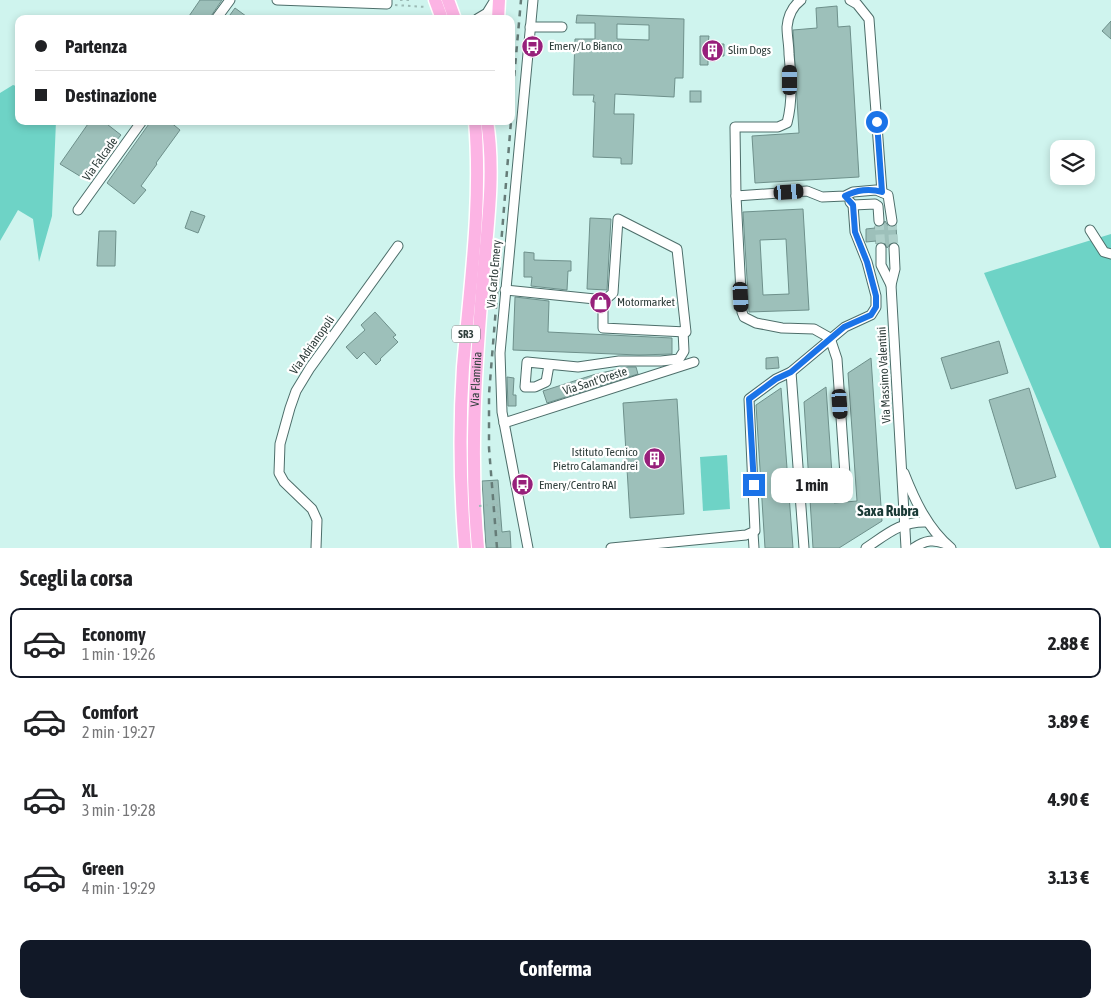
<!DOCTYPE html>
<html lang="it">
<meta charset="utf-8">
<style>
:root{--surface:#fff;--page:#f2f2f2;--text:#202124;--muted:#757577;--line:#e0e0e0;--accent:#111827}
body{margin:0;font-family:"Asap Condensed",sans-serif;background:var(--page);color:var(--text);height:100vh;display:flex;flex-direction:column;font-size:19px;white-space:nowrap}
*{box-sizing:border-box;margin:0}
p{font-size:16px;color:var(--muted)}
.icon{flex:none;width:28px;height:28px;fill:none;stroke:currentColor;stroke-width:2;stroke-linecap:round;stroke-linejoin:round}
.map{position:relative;height:548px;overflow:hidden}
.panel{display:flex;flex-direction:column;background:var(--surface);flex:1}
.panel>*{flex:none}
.guide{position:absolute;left:15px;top:15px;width:500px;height:110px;border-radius:10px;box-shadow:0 2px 8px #0003;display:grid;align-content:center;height:110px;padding:0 20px;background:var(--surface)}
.tools{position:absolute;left:1050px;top:140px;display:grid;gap:10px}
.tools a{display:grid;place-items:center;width:45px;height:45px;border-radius:10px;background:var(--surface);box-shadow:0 2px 8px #0003;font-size:25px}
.end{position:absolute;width:22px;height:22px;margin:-11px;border:6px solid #1a73e8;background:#fff;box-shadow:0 0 0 2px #fff}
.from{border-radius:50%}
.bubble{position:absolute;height:35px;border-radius:10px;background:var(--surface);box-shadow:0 2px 8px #0003;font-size:16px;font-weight:700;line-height:35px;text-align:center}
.car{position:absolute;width:15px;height:30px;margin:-15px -8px;border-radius:6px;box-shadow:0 0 4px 1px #0007;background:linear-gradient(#222 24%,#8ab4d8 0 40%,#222 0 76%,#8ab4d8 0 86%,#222 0)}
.guide b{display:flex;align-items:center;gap:18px;height:48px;font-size:19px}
.guide b+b{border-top:1px solid var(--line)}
.guide i{width:12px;height:12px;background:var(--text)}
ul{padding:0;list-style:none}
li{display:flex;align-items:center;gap:15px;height:70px;margin:0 10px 8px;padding:0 10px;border:2px solid transparent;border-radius:10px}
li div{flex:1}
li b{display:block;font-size:19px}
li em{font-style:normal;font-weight:700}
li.current{border-color:var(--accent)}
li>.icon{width:45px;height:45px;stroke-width:1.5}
h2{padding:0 20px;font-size:22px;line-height:60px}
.cta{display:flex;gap:10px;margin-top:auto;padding:10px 20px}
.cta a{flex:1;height:58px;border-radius:10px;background:var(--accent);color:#fff;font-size:20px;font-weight:700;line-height:58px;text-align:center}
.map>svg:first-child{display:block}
</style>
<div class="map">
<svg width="1111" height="548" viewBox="0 0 1111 548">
<rect width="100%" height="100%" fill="#cff4ee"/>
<g fill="#6ed3c6">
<polygon points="13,85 19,87 19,121 56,121 52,216 39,262 33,219 18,210 0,241 0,93"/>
<polygon points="1111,234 1111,548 1100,548 984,273"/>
<polygon points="727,455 730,509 703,511 700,457"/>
</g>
<g fill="#9dc0ba" stroke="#6e908b" fill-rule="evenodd">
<polygon points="200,0 222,0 209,19 187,19"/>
<polygon points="837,6 838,27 850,26 859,177 755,183 752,136 799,133 793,30 817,28 816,8"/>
<polygon points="235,8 250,19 227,19"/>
<path d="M 577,15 L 684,19 L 683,78 L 675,78 L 674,97 L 615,94 L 614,114 L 634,114 L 632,164 L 621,164 L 621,158 L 593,157 L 595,102 L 593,102 L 594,95 L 573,95 L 575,39 L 595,39 L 595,23 L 576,23 ZM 617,24 L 649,25 L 649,40 L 617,39 Z"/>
<polygon points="1111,21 1111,39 1102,31"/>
<polygon points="700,36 709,36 708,44 724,44 724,56 708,56 708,65 700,65"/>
<rect x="690" y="91" width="11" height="11"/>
<polygon points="90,121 103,121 121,135 103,157 88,181 60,164"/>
<polygon points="151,121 169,121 180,130 156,163 157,164 141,186 146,190 134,204 107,183"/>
<path d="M 803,209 L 809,310 L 749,312 L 743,212 ZM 786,239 L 789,294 L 763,295 L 760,240 Z"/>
<polygon points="191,211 205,216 198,233 185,228"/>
<polygon points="590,218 611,219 607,290 587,289"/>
<polygon points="885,221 889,227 896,225 897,243 891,243 887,248 884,242 881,242 876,244 876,241 866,242 866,229 875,228 875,226 882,226"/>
<polygon points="99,231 116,231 115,266 97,266"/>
<polygon points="524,252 534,253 534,260 571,261 571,271 568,271 567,290 531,286 532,277 524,277"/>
<polygon points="515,297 549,301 548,332 672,338 672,354 639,355 513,350"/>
<polygon points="375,312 396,335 393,337 398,342 380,359 381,360 376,365 364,352 357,359 346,347 365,330 361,325"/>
<polygon points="999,341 1008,373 951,389 941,358"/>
<polygon points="778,357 779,368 766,369 766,358"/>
<polygon points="871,358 882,521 839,548 813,548 804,402 826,387 834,503 857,501 848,373"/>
<polygon points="628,367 636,367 638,374 547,403 543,391 596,374"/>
<polygon points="507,377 514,378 513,395 516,395 516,406 508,406"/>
<polygon points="781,388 793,548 765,548 756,405"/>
<polygon points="1029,388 1056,477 1016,489 989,400"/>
<polygon points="677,399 684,514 630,518 623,403"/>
<polygon points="498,480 502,532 510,531 511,548 486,548 482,481"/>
</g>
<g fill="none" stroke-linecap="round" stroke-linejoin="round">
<g stroke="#afd0ca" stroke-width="9" stroke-dasharray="9 4.5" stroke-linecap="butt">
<polyline points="879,221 881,248"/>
<polyline points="892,221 894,248"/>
</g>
<defs>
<g id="minor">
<polyline points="277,0 387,4 387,0"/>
<path d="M 801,0 C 793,6 788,16 787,27 C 787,36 789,45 789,54 C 791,76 793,101 787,123 L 778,127 L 735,127 L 736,196 L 807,191 L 822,197 L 845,196 L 853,192 L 876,190 L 888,195 L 892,221"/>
<polyline points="850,0 857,4 869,19 882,192"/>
<polyline points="216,19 230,0"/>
<polyline points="477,19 487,13 495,0"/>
<polyline points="530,27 562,27"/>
<polyline points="736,196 742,312 744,317 756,323 782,328 814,329 830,338 837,359 845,475"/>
<polyline points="850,202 853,205 875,204 878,206 879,221"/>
<polyline points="78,210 142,121"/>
<polyline points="1090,230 1104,252 1111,254"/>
<polyline points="881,248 881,265 891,285"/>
<polyline points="894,248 895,269 891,285 906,548"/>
<polyline points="505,290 595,299 606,299 613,293 618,219 677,249 686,332 603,328 603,299"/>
<polyline points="549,365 546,382 535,387 525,387 527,362 578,367 619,361 661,361 679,359 684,351 683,331"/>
<polyline points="791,372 804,548"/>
<polyline points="504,423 694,362"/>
<path d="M 904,473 C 915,501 928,529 951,548"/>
<polyline points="753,533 754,548"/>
<polyline points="316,548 317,520 312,509 284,482 279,473 280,444 290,408 296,391 310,368 398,246"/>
<polyline points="528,548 502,412 500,353 533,0"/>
<polyline points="611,548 746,535 755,531 749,399 776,379 791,372 845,327 871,315 876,307 876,296 867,262 855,232 853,205"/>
<path d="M 866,548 C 887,534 901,521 927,522"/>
<path d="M 914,548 C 925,540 934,539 946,544"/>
</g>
<g id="highway">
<polyline points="435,0 442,19"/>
<polyline points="448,0 455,19"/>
<polyline points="498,19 499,0"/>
<path d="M 465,548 C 460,488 459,427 463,367 C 470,285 482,203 475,121"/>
<path id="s1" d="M 478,548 C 470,461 475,378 482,291 C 486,235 496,177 487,121"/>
</g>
</defs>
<use href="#minor" stroke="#4d6e6a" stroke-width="11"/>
<use href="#highway" stroke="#fff" stroke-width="15"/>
<g stroke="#9cbab5" stroke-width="2" stroke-dasharray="2.5 4" stroke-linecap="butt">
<polyline points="400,0 411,0"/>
<polyline points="395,5 426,7"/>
<polyline points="497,504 499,526 497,526"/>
</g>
<use href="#minor" stroke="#fff" stroke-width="9"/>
<use href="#highway" stroke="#fcb4e4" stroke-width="12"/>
<g stroke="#667c78" stroke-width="2.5" stroke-dasharray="6 6" stroke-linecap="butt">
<polyline points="511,112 521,0"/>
<polyline points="497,548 489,448 489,394 511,121"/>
</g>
<polyline stroke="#9cbab5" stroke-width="2" stroke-dasharray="2.5 4" stroke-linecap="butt" points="479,506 497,504"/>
</g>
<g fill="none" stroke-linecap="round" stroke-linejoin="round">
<path stroke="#1a73e8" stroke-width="6" d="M 754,485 L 749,399 L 776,379 L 791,372 L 844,327 L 871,315 L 876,307 L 876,296 L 867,262 L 855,232 L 853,205 L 845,196 C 856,190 870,188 882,192 L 877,122"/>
</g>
<defs>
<symbol id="bus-disc" viewBox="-11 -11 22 22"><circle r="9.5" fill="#97207b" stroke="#fff"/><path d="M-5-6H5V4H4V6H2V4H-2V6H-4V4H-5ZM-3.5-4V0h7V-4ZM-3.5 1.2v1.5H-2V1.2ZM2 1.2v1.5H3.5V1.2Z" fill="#fff"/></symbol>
<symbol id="building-disc" viewBox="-11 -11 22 22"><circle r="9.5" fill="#97207b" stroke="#fff"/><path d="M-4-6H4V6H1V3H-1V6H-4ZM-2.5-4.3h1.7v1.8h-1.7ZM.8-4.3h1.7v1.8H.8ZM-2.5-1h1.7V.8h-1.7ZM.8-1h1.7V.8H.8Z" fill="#fff"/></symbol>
<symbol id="shop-disc" viewBox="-11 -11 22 22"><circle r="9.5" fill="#97207b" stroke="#fff"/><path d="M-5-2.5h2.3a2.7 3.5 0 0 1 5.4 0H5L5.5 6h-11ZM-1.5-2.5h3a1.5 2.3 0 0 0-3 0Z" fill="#fff"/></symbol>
</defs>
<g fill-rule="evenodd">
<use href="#bus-disc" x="520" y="34" width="25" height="25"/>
<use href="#building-disc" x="700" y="38" width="25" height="25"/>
<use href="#shop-disc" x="588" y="290" width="25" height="25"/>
<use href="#building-disc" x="642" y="446" width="25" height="25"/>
<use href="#bus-disc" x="510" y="472" width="25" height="25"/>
</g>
<g text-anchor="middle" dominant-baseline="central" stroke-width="4.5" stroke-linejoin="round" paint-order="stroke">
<rect fill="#fff" stroke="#6d7876" stroke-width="1" x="452" y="325.5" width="28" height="17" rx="4"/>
<g font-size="11" font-weight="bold" fill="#2f3e3b">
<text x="466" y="334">SR3</text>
</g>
<g font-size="12" fill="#2f3e3b" stroke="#fff" text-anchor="start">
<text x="549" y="46">Emery/Lo Bianco</text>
<text x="728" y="50">Slim Dogs</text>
<text x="617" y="302">Motormarket</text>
<text x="638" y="452" text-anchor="end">Istituto Tecnico<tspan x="638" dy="14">Pietro Calamandrei</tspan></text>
<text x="539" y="485">Emery/Centro RAI</text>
</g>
<g font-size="12" fill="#2f3e3b" stroke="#fff">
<text transform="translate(100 159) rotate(-54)">Via Falcade</text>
<text transform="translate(494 274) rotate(-85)">Via Carlo Emery</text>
<text transform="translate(312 345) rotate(-55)">Via Adrianopoli</text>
<text transform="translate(884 375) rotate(-93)">Via Massimo Valentini</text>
<text stroke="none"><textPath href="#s1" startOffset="169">Via Flaminia</textPath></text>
<text transform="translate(595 381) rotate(-18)">Via Sant'Oreste</text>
</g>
<g font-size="15" font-weight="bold" fill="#193935" stroke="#fff">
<text x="888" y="510">Saxa Rubra</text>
</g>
</g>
</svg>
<div class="tools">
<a><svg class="icon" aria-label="layers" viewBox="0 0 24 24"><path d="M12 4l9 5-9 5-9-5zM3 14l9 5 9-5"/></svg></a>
</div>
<i class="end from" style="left:877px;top:122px"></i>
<i class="end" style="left:754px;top:485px"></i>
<div class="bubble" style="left:771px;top:468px;width:82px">1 min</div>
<i class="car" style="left:790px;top:80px;rotate:0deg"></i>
<i class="car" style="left:789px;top:192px;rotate:86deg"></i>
<i class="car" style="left:741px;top:297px;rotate:177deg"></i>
<i class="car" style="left:840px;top:404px;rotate:176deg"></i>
<div class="guide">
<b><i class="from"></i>Partenza</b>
<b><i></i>Destinazione</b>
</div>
</div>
<section class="panel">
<h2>Scegli la corsa</h2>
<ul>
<li class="current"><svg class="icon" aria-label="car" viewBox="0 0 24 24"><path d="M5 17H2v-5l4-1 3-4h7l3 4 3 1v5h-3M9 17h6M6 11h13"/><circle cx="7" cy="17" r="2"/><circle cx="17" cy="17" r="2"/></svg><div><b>Economy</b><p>1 min · 19:26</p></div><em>2.88 €</em></li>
<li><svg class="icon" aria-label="car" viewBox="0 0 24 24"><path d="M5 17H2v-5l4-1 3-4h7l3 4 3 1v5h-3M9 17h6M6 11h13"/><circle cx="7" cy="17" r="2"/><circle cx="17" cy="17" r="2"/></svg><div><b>Comfort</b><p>2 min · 19:27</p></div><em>3.89 €</em></li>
<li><svg class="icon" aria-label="car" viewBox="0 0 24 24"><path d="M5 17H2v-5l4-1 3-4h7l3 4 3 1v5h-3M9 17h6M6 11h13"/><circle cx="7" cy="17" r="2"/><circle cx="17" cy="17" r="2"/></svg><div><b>XL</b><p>3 min · 19:28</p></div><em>4.90 €</em></li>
<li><svg class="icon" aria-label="car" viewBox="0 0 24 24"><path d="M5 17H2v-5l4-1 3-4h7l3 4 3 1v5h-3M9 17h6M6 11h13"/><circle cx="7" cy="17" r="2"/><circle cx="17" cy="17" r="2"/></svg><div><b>Green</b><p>4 min · 19:29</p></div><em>3.13 €</em></li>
</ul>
<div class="cta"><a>Conferma</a></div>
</section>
